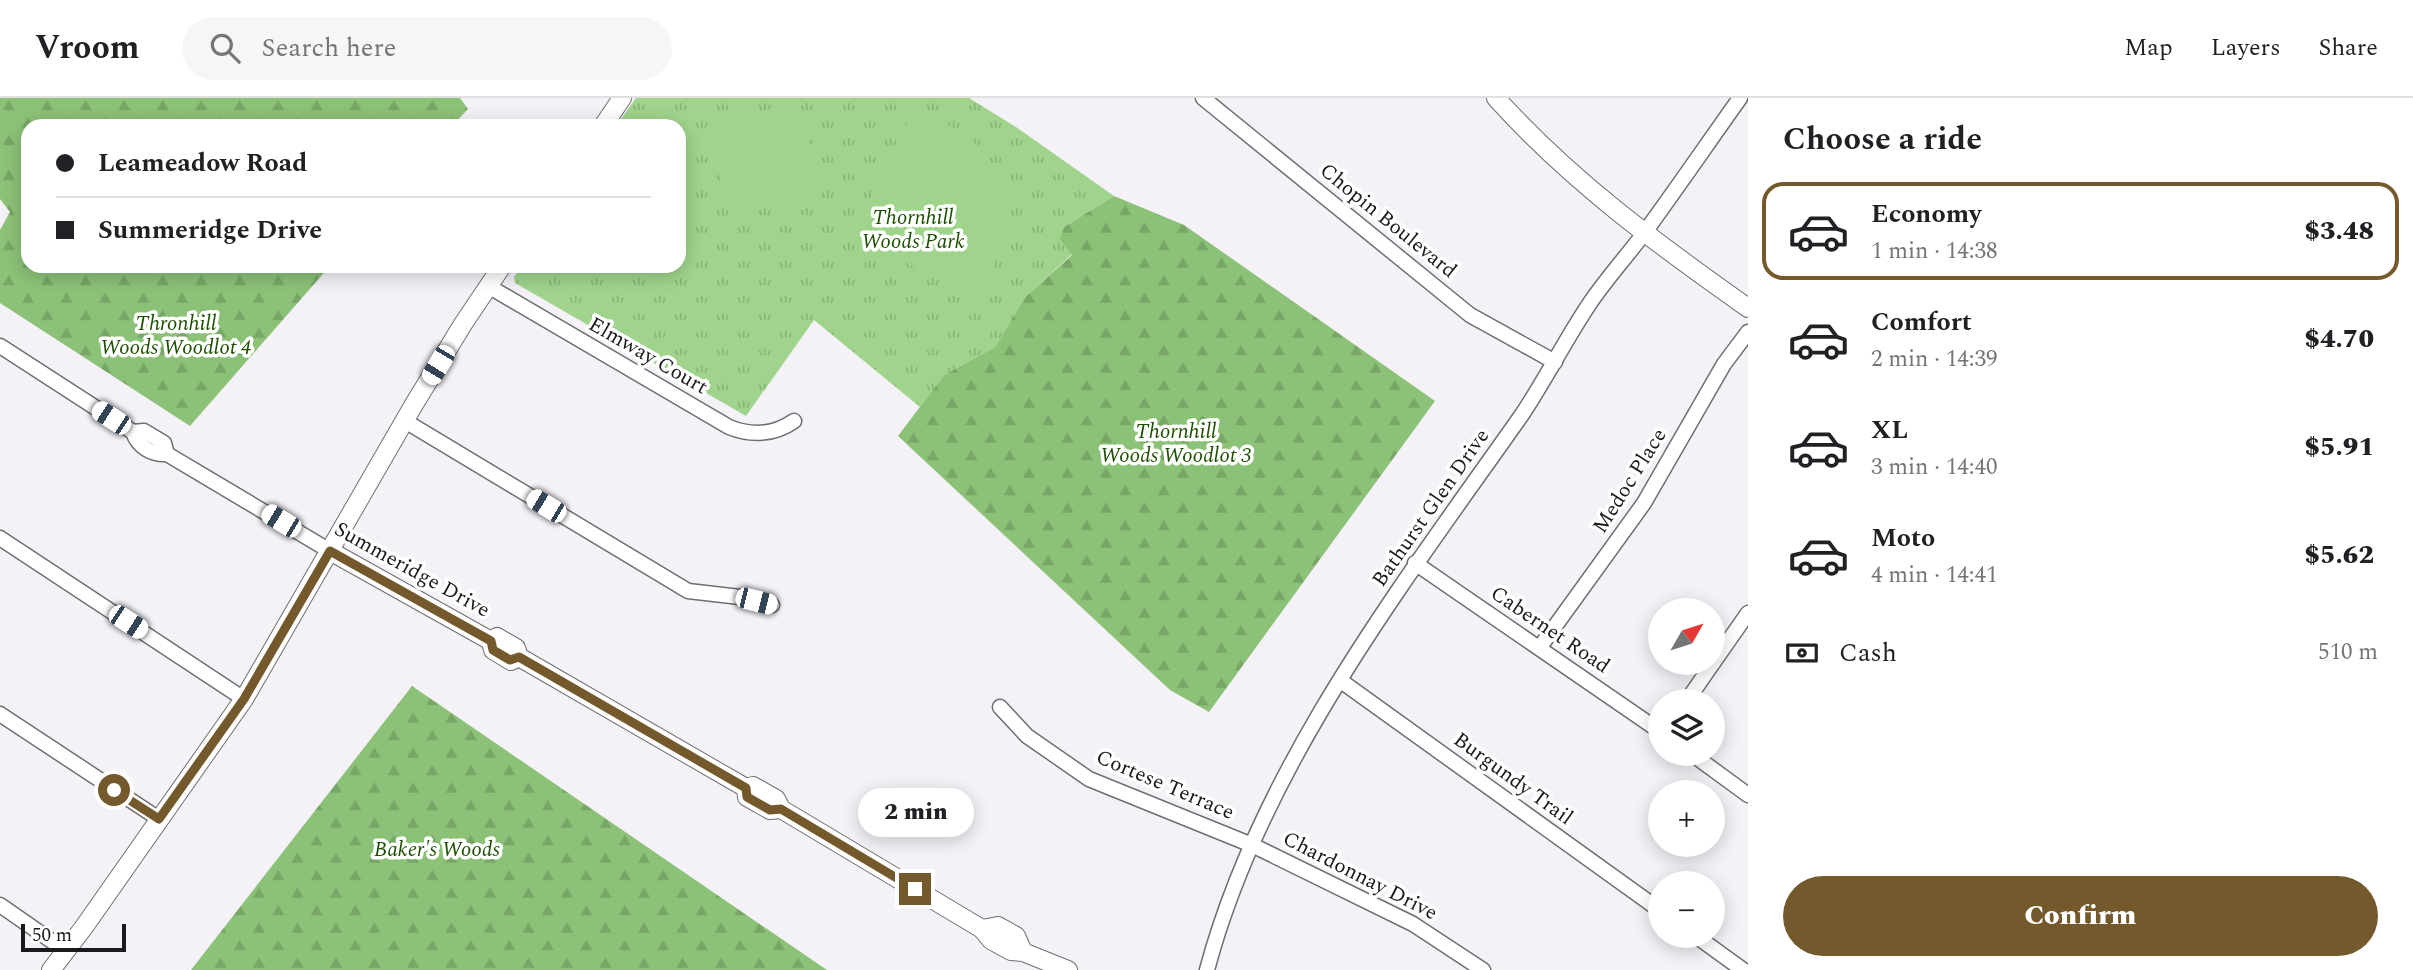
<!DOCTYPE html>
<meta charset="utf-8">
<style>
:root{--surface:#fff;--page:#f6f6f6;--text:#202124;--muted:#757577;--line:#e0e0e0;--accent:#73592b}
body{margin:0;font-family:Spectral,serif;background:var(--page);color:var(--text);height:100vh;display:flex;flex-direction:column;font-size:26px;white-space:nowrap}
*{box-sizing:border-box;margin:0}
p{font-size:23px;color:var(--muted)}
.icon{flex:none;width:38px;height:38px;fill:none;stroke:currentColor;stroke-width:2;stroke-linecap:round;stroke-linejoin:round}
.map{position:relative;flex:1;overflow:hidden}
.details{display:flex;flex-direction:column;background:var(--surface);width:665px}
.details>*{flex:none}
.guide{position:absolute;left:21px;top:21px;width:665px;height:154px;border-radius:21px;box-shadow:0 4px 18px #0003;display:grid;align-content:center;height:154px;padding:0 35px;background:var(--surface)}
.needle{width:46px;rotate:51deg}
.buttons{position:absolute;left:1648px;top:500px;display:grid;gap:14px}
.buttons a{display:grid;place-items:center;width:77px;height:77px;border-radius:50%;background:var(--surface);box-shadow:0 4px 18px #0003;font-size:35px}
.scale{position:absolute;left:21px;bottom:18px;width:105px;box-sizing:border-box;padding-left:7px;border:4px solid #1a191b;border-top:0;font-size:19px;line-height:24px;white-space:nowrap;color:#1a191b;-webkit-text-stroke:5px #fff;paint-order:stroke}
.end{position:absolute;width:32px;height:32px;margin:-16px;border:9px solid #73592b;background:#fff;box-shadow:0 0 0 4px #fff}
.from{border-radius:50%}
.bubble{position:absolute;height:49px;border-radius:24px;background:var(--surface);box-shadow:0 4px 18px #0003;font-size:23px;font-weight:800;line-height:49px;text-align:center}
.car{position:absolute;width:21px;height:42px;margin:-21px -10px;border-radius:9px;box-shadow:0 0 5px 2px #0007;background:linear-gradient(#fff 24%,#345 0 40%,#fff 0 76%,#345 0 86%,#fff 0)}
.guide b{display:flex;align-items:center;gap:24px;height:66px;font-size:26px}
.guide b+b{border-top:2px solid var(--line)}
.guide i{width:18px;height:18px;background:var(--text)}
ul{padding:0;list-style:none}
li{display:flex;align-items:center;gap:21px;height:98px;margin:0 14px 10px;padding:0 21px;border:4px solid transparent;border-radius:21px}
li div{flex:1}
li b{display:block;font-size:26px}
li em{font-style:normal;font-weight:800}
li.active{border-color:var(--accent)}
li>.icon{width:63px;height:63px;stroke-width:1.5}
h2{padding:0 35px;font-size:32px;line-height:84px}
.pay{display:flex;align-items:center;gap:18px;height:77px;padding:0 35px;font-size:26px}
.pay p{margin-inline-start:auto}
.primary-button{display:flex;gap:14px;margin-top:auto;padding:14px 35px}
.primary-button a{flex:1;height:80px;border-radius:42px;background:var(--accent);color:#fff;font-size:28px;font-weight:800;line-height:80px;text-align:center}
header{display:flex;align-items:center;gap:42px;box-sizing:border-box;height:98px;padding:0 35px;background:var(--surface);border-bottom:2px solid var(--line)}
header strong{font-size:33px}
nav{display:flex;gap:38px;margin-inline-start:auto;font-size:24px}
.search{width:490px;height:63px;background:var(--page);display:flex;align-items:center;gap:18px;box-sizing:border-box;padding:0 24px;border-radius:38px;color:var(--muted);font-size:26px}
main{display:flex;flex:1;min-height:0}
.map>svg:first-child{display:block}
</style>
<header>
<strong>Vroom</strong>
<div class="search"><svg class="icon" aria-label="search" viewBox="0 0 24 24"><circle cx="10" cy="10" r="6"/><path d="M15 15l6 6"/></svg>Search here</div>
<nav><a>Map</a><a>Layers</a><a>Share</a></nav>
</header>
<main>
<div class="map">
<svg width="1748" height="872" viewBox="0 0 1748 872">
<defs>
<pattern id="grass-tufts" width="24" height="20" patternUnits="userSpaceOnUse" patternTransform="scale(1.75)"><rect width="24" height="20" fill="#a0d48c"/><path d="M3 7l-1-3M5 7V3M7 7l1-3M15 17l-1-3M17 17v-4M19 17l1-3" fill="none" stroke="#89b578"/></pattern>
<pattern id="forest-firs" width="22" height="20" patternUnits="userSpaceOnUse" patternTransform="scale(1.75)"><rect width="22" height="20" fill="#8cc277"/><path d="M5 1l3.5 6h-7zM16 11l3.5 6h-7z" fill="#78a666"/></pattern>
</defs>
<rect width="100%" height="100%" fill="#f4f1f7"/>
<polygon fill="url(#grass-tufts)" points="636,0 969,0 1016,29 1114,98 1064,129 1072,156 1025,199 995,249 944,277 920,309 814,222 746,318 515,185 514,179 523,168 679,168 679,28 616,28"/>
<g fill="url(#forest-firs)">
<polygon points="0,0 460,0 468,11 452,28 28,28 28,168 330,168 190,328 0,205 0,132 10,114 0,101"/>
<polygon points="1114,98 1184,127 1435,303 1209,614 1170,592 898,338 944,277 995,249 1025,199 1072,157 1060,141 1064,129"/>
<polygon points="412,588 827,872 191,872"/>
</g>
<g fill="#a0d48c">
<polygon points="794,2 826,87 736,121 704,35"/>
<polygon points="917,5 975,46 1007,85 1003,143 980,203 854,137"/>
</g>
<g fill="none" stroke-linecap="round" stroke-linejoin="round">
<defs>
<g id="minor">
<polyline points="1203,0 1470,217 1555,264"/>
<path d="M 488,188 L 729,329 C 751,338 774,337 794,323"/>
<path d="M 0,248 L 133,334 C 138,349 152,357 167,356 L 330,453"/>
<polyline points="405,323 688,493 740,499 772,507"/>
<polyline points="133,334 144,333 164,345 167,356"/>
<polyline points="0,440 244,601"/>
<polyline points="1415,465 1661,634"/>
<polyline points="1540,549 1644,405 1724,266 1748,234"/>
<polyline points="1713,565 1748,515"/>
<polyline points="1341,583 1661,813"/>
<polyline points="1686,604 1713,565"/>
<polyline points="1000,609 1027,638 1089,681 1252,747 1413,826 1483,872"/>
<polyline points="0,616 159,721"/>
<polyline points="1692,656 1748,697"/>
<polyline points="0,807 66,853"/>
<polyline points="1696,838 1743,872"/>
<path d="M 1207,872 C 1261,669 1402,487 1521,318 C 1546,281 1565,242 1590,205 C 1607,180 1627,158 1645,134 C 1677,90 1708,45 1740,0"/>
</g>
<g id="tertiary">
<path d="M 1496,0 C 1572,84 1656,145 1748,210"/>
<polyline points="603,28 622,0"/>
<polyline points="330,453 491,543 497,539 516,550 519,559 746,690 753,688 776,701 781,711 982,831"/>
<polyline points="491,543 493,552 511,563 519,559"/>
<polyline points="746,690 747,699 770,712 781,711"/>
<polyline points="1023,854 1016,838 998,828 982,831 991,842 1011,853 1023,854 1068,872"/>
<polyline points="51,872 84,829 244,601 413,308 463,226 502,168"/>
</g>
</defs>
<use href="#minor" stroke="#706e72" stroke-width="17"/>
<use href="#tertiary" stroke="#706e72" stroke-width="20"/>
<use href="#minor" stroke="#fff" stroke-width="14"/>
<use href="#tertiary" stroke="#fff" stroke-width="18"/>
</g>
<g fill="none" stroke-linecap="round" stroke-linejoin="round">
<polyline stroke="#73592b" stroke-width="9" points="114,692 159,721 244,601 330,453 491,543 493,552 510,562 519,559 746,690 747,699 770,712 781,711 915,791"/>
</g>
<g text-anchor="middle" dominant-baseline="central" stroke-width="7" stroke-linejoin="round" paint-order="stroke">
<g font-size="21" font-style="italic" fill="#1d4f00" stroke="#fff">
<text x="913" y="120">Thornhill<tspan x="913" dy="24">Woods Park</tspan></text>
<text x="176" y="226">Thronhill<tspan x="176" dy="24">Woods Woodlot 4</tspan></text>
<text x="1176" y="334">Thornhill<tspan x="1176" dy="24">Woods Woodlot 3</tspan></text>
<text x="437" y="752">Baker's Woods</text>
</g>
<g font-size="21" fill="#1a191b" stroke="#fff">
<text transform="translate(1388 123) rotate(39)">Chopin Boulevard</text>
<text transform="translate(648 258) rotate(30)">Elmway Court</text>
<text transform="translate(1630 383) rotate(-58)">Medoc Place</text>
<text transform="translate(1431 410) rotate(-55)">Bathurst Glen Drive</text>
<text transform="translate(412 472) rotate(29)">Summeridge Drive</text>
<text transform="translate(1550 532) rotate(34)">Cabernet Road</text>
<text transform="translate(1513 681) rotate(36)">Burgundy Trail</text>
<text transform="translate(1165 687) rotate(23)">Cortese Terrace</text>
<text transform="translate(1360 778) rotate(27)">Chardonnay Drive</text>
</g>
</g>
</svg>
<div class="buttons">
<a><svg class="needle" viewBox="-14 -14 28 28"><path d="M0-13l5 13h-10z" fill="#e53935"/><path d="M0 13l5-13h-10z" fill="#757577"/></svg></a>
<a><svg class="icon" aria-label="layers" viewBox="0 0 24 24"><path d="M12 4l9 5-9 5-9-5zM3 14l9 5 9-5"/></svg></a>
<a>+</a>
<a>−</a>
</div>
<div class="scale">50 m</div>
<i class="end from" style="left:114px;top:692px"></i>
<i class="end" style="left:915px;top:791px"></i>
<div class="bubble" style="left:858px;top:690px;width:116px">2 min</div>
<i class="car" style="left:438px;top:267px;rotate:211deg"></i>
<i class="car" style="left:111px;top:320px;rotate:303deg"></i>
<i class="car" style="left:546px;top:408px;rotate:301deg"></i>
<i class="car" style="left:281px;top:423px;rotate:301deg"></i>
<i class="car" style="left:756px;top:503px;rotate:104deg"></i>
<i class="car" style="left:128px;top:524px;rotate:123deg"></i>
<div class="guide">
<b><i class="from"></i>Leameadow Road</b>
<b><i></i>Summeridge Drive</b>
</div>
</div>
<section class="details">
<h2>Choose a ride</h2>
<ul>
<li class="active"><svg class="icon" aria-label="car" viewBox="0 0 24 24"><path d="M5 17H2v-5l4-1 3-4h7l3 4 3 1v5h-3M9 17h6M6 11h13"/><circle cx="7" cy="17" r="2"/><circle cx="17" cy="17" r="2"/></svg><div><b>Economy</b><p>1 min · 14:38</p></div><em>$3.48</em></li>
<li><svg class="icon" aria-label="car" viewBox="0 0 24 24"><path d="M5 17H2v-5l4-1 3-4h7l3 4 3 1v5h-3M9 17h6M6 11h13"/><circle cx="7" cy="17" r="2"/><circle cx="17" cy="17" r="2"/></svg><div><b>Comfort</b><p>2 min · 14:39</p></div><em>$4.70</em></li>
<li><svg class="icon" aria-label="car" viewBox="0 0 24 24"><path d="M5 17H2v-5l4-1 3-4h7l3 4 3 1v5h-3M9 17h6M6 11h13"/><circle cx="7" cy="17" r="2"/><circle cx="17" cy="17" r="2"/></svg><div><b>XL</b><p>3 min · 14:40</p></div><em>$5.91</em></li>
<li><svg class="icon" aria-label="car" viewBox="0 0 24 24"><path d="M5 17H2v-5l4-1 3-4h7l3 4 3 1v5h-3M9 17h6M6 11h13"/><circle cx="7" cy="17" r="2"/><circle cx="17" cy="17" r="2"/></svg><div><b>Moto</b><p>4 min · 14:41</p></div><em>$5.62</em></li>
</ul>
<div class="pay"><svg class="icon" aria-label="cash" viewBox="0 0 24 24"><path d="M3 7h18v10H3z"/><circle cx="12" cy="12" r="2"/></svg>Cash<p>510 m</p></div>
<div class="primary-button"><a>Confirm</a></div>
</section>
</main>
